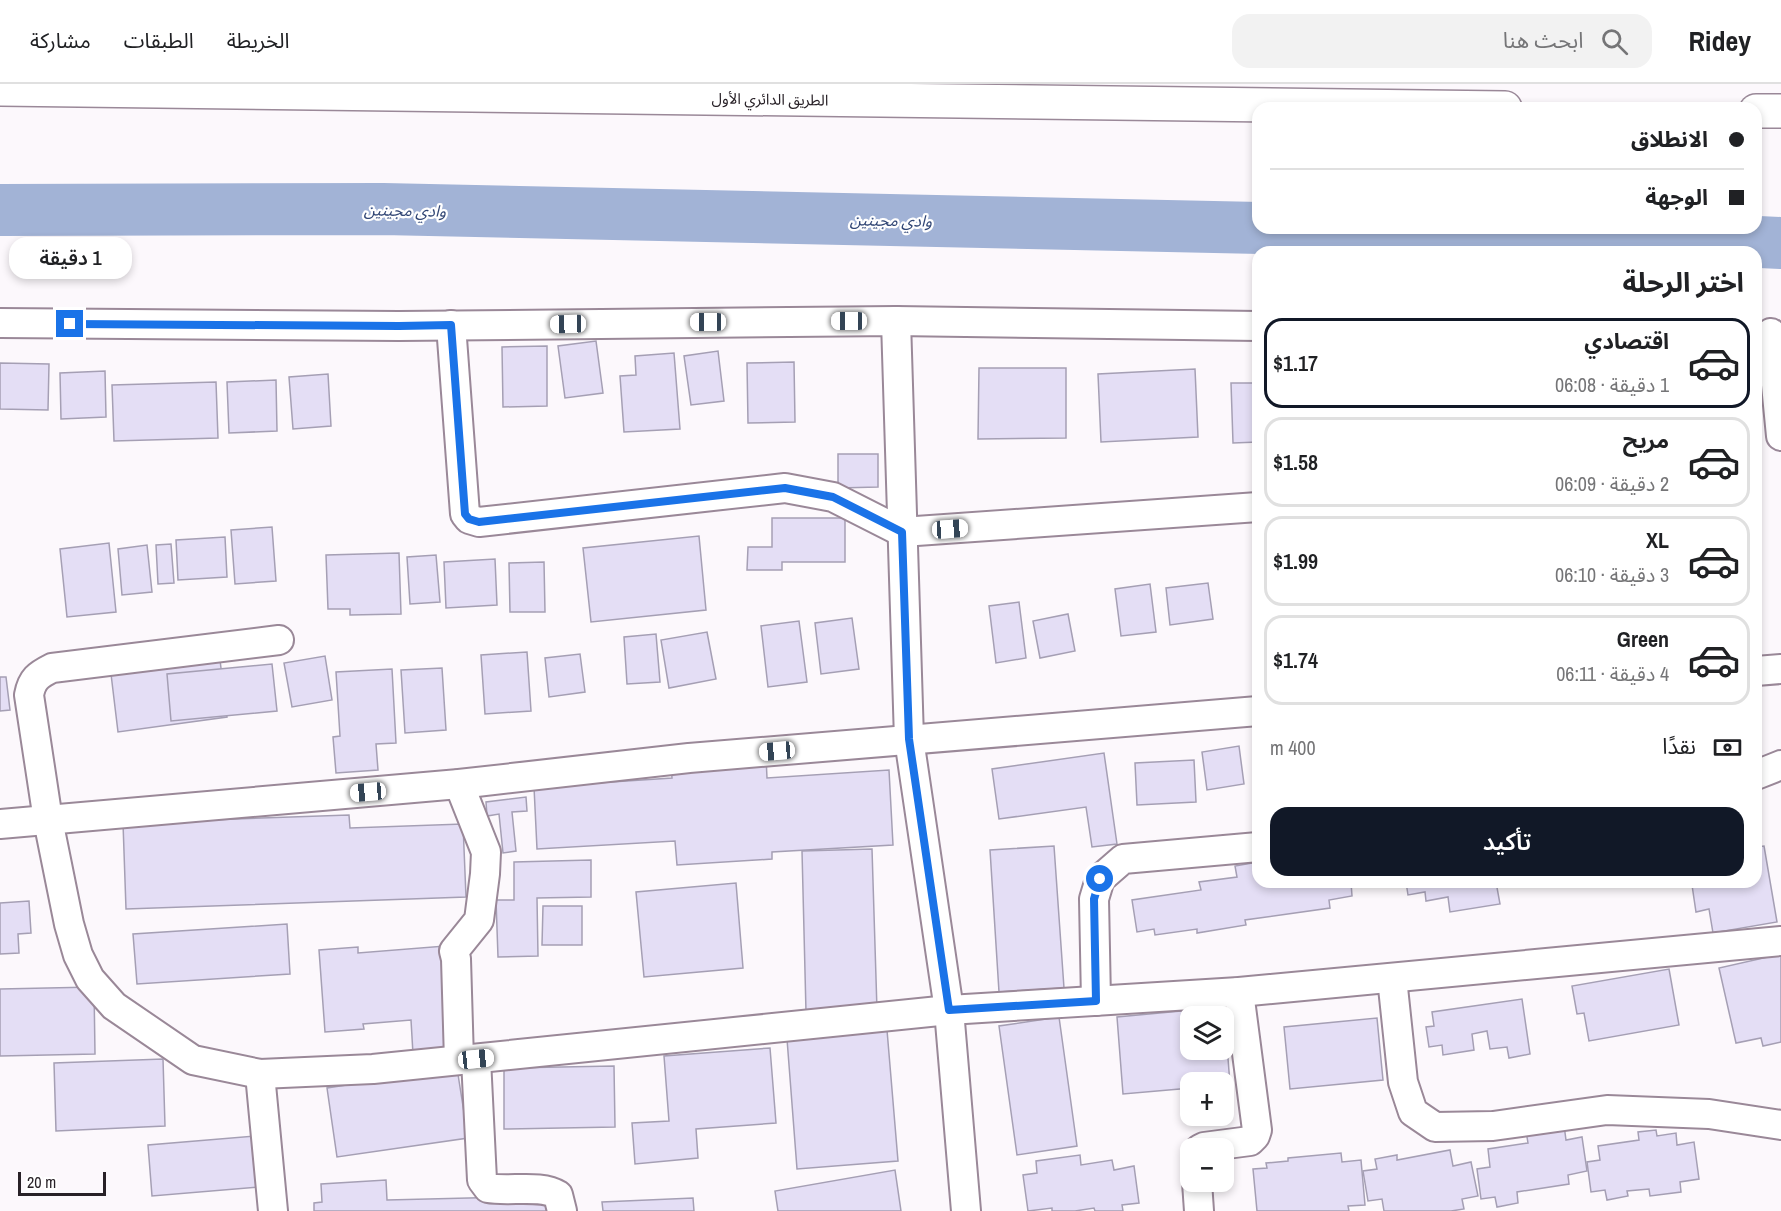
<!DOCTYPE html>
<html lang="ar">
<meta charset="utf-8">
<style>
:root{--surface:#fff;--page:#f2f2f2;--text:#202124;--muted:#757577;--line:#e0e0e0;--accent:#111827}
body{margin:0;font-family:"Archivo Narrow","Noto Sans Arabic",sans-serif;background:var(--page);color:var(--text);direction:rtl;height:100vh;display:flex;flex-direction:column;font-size:22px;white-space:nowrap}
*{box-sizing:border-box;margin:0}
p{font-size:20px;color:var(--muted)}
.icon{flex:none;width:33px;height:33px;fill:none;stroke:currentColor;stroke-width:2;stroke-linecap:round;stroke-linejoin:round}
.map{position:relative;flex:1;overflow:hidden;direction:ltr}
.panel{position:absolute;left:1252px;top:162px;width:510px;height:642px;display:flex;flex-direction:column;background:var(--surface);border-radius:18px;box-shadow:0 3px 9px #0003;direction:rtl}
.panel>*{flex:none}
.guide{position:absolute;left:1252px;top:18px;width:510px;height:132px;border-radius:18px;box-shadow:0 3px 9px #0003;direction:rtl;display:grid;align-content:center;height:132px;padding:0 18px;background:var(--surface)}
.fabs{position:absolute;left:1180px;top:922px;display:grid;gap:12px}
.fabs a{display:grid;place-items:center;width:54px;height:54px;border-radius:12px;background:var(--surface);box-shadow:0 3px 9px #0003;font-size:30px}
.scale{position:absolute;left:18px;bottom:15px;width:88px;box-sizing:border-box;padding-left:6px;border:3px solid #282127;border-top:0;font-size:16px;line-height:21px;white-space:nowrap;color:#282127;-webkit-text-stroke:4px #fff;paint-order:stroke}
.end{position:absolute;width:27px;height:27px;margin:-14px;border:8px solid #1a73e8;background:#fff;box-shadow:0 0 0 3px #fff}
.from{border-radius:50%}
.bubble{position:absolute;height:42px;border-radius:18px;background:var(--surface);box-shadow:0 3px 9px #0003;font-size:20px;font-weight:600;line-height:42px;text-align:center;direction:rtl}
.car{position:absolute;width:18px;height:36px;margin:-18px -9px;border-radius:8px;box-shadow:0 0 4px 2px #0007;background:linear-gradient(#fff 24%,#345 0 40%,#fff 0 76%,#345 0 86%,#fff 0)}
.guide b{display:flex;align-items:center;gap:21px;height:57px;font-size:22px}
.guide b+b{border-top:2px solid var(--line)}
.guide i{width:15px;height:15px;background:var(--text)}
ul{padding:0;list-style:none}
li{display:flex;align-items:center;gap:18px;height:90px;margin:0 12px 9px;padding:0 6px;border:3px solid var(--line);border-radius:18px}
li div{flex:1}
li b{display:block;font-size:22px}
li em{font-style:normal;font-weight:600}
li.current{border-color:var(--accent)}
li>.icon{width:54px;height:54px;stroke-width:1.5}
h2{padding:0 18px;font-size:27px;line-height:72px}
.pay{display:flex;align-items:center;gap:15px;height:66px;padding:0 18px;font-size:22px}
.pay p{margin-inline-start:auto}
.primary-button{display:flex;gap:12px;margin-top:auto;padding:12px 18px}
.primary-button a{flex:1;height:69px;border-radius:18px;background:var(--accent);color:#fff;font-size:24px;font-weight:600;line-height:69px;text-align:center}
header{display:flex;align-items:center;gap:36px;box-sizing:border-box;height:84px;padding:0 30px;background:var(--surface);border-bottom:2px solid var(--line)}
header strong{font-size:28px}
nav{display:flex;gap:33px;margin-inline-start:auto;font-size:21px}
.search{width:420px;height:54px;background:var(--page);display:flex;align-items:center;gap:15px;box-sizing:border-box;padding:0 21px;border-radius:18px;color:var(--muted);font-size:22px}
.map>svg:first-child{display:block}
</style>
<header>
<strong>Ridey</strong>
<div class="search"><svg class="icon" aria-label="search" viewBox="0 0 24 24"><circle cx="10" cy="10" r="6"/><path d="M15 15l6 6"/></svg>ابحث هنا</div>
<nav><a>الخريطة</a><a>الطبقات</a><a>مشاركة</a></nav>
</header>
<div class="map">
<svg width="1781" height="1127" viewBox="0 0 1781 1127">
<rect width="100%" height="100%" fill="#fcf8fc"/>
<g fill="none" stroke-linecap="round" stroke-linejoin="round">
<polyline stroke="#a2b3d6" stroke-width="52" points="0,126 383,125 1634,152 1781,159"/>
</g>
<g fill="#e4def5" stroke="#a59fb4" stroke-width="1.5" fill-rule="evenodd">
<polygon points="596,257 603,309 565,314 558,262"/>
<polygon points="547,262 547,322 503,323 502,263"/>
<polygon points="718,267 724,317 691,321 684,272"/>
<polygon points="674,269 680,345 624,348 620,292 636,291 635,272"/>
<polygon points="794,278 795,338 748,339 747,279"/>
<polygon points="0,279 49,280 48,326 0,325"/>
<polygon points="979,284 1066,284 1066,354 978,355"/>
<polygon points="1195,285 1198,353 1101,358 1098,290"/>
<polygon points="105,287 106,333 61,335 60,289"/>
<polygon points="328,290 331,342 293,345 289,293"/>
<polygon points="276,296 277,347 229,349 227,298"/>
<polygon points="216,298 218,354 114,357 112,301"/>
<polygon points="1231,299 1258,299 1258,358 1233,359"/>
<polygon points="838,370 878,370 878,403 838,404"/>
<polygon points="772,434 845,434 845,478 782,478 782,486 747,486 748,463 772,463"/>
<polygon points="272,443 276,497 235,500 231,446"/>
<polygon points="699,452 706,526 591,538 583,464"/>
<polygon points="225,453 227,493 178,496 176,456"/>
<polygon points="109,459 116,528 67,533 60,465"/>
<polygon points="171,460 174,499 158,500 156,461"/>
<polygon points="147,461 152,508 122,511 118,465"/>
<polygon points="399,469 401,530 350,531 350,525 328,525 326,471"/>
<polygon points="436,471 440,518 410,520 407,473"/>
<polygon points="495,475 497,521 446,524 444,478"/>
<polygon points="544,478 545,528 510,528 509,479"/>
<polygon points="1208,499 1213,535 1170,541 1166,504"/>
<polygon points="1150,500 1156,548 1121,552 1115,505"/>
<polygon points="1019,518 1026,574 996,579 989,522"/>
<polygon points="1254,524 1258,524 1258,584"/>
<polygon points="1068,530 1075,567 1040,574 1033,537"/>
<polygon points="852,534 859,585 821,590 815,539"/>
<polygon points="799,537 807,598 768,603 761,542"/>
<polygon points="707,548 716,595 669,604 661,556"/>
<polygon points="656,550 660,598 627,600 624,553"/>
<polygon points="527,568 531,627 485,630 481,571"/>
<polygon points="580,570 585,608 549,613 545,574"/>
<polygon points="325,572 332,616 292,623 284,579"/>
<polygon points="220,576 227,633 118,648 111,590"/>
<polygon points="272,580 277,627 171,637 167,590"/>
<polygon points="442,584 446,646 405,649 401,586"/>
<polygon points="392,585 396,659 376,660 378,686 336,689 333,653 340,652 336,588"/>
<polygon points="0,593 6,593 10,626 0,627"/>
<polygon points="1239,662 1244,700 1207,706 1202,668"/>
<polygon points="1104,669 1117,760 1092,763 1086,723 999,735 992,685"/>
<polygon points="766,673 767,694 889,686 893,761 772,768 772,775 677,781 675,757 537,765 534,703 672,694 671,679"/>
<polygon points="1194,676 1196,718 1137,721 1135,679"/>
<polygon points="526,713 527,727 512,728 516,767 503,769 499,730 487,732 486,718"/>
<polygon points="349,731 350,744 463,740 466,813 126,825 123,739"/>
<polygon points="1054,762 1064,904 999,908 990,766"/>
<polygon points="1764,762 1777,838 1713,849 1709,825 1696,828 1692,801 1707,798 1756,798 1756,763"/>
<polygon points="872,765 877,926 806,928 802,767"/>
<polygon points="591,776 591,813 537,814 538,872 498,873 496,816 514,816 514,778"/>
<polygon points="1258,778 1258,798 1351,798 1352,812 1329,816 1330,824 1245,836 1246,841 1197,849 1197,845 1155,851 1154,845 1137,848 1132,816 1201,806 1199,798 1237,793 1235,782"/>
<polygon points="1406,798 1496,798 1500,820 1450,828 1448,813 1426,817 1425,808 1408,811"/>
<polygon points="736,799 743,884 644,893 636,808"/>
<polygon points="29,817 31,849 18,850 19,869 0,870 0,819"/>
<polygon points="543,822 582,822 582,861 542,861"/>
<polygon points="287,840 290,890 137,900 133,850"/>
<polygon points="445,862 450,967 413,970 411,936 363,940 364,945 325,948 319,866 358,863 358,869"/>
<polygon points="1781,870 1781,958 1763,962 1761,954 1736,959 1719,884"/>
<polygon points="1669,885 1679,941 1589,957 1584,929 1577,930 1572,902"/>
<polygon points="94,903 95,970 0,972 0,905"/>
<polygon points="1522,915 1530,970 1509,974 1507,963 1490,965 1487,947 1472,950 1474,966 1443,971 1442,961 1429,963 1426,943 1434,942 1432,928"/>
<path d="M 1224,923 L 1230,1000 L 1191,999 L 1191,1004 L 1123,1010 L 1117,933 ZM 1191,933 L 1224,933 L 1224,966 L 1191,966 Z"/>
<polygon points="1059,933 1077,1062 1017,1071 999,942"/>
<polygon points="1377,934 1383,996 1290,1005 1284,943"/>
<polygon points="887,946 898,1077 797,1085 787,955"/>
<polygon points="770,964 776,1039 696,1045 698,1074 635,1080 632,1039 669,1037 664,972"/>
<polygon points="163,975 165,1042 56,1047 54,979"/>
<polygon points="614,982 615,1043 504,1045 504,984"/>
<polygon points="457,984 468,1054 337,1073 327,1004"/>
<polygon points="1564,1041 1566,1056 1582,1053 1587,1087 1568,1091 1569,1100 1517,1108 1518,1119 1497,1123 1495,1113 1481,1115 1477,1085 1490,1083 1488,1065 1528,1059 1526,1047"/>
<polygon points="1656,1046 1657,1052 1676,1049 1677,1061 1694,1058 1699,1095 1680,1098 1681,1108 1650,1112 1649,1105 1627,1107 1628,1112 1607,1116 1605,1106 1591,1108 1587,1078 1600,1076 1598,1062 1639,1056 1638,1048"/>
<polygon points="255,1052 259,1103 152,1112 148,1061"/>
<polygon points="1450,1066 1453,1082 1471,1078 1478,1112 1462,1115 1464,1125 1451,1127 1384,1127 1382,1115 1368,1117 1363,1087 1377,1085 1375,1075 1397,1071 1397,1076"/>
<polygon points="1341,1069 1342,1078 1361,1076 1365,1121 1348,1122 1349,1127 1257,1127 1253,1085 1267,1084 1266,1079 1288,1077 1288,1074"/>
<polygon points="1080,1071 1081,1081 1112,1076 1114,1086 1134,1082 1139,1119 1122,1121 1123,1127 1095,1127 1094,1124 1075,1127 1052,1127 1052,1124 1028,1127 1023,1091 1037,1089 1036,1077"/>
<polygon points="895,1086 901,1127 778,1127 775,1107"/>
<polygon points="386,1096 387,1116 547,1112 547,1127 314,1127 314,1119 322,1118 321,1100"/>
<polygon points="693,1114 694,1127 603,1127 602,1118"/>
</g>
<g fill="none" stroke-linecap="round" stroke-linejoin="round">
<defs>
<g id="minor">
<polyline points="896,237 909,655 949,926 966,1127"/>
<polyline points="0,239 399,242 896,237 1258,242"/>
<polyline points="451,241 465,430 469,435 479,438 785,404 833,413 902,448 1258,423"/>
<polyline points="1771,249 1781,352"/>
<path d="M 279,556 L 52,584 C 38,591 32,595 29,611 L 48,736 L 69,840 L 78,871 L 90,895 L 114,922 L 193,976 L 260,990 L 373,985 L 949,926 L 1239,908 L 1781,857"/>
<polyline points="1756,587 1781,585"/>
<polyline points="1756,691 1781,681"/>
<polyline points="0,740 459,700 689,674 1258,627"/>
<polyline points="1392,894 1403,998 1413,1028 1435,1043 1493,1042 1607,1026 1709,1030 1781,1041"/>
<polyline points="1096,917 1094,815 1100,795 1123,775 1258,763"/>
<path d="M 476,975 L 482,1096 L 488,1104 C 509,1108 541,1100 558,1111 L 562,1127"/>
<polyline points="459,976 456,875 454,867 479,836 485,790 486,768 459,700"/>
<polyline points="260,990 273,1127"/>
<polyline points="1200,1065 1204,1063 1250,1057 1255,1052 1257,1046 1239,908"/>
<polyline points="1197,1098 1199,1127"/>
</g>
<g id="trunk">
<polyline points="0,5 1505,24"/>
<polyline points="1756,27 1781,27"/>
</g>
</defs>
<use href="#minor" stroke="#9a8898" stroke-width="32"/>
<use href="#trunk" stroke="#9a8898" stroke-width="36"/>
<use href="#minor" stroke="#fff" stroke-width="28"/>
<use href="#trunk" stroke="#fff" stroke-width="33"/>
</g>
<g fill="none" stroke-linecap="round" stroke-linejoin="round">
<polyline stroke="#1a73e8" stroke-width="8" points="70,240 399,242 451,241 465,430 469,435 479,438 785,404 833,413 902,448 909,655 949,926 1096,917 1094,815 1100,795"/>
</g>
<g text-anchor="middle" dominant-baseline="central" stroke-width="4.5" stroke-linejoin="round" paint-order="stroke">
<g font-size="15" fill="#282127" stroke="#fff">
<text transform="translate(770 15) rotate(1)">الطريق الدائري الأول</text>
</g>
<g font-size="16" font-style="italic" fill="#314675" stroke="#fff">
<text transform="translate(405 126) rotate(1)">وادي مجينين</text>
<text transform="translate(891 136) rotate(1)">وادي مجينين</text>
</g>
</g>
</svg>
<div class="fabs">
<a><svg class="icon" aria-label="layers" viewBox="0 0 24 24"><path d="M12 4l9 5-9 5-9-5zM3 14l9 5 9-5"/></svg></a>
<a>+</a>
<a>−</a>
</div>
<div class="scale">20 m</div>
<i class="end from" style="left:1100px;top:795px"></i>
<i class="end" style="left:70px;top:240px"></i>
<div class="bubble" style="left:9px;top:153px;width:123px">1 دقيقة</div>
<i class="car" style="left:849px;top:237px;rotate:270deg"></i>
<i class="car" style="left:708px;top:238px;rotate:270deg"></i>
<i class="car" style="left:568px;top:240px;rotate:269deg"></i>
<i class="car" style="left:950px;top:445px;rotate:86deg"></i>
<i class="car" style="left:777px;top:667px;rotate:265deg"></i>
<i class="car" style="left:368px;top:708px;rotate:265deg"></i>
<i class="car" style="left:476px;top:975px;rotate:84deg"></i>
<div class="guide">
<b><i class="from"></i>الانطلاق</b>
<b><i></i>الوجهة</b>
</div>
<section class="panel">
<h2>اختر الرحلة</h2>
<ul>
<li class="current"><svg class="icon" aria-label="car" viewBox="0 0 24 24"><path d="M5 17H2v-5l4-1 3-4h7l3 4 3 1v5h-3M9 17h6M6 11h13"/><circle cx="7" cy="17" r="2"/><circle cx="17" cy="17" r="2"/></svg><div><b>اقتصادي</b><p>1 دقيقة · 06:08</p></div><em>$1.17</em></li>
<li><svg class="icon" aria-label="car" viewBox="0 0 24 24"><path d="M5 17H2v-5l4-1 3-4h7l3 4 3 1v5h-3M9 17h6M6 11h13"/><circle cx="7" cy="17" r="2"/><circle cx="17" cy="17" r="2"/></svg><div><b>مريح</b><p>2 دقيقة · 06:09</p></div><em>$1.58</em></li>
<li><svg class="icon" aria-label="car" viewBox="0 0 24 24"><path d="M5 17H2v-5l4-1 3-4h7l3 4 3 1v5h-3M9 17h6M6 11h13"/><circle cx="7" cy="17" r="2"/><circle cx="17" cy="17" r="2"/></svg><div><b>XL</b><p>3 دقيقة · 06:10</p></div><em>$1.99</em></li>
<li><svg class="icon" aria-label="car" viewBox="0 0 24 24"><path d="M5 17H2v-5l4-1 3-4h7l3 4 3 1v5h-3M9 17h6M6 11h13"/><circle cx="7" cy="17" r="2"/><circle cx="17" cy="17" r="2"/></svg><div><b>Green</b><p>4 دقيقة · 06:11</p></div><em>$1.74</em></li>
</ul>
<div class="pay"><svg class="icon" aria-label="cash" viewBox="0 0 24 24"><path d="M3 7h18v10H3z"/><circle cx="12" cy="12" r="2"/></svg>نقدًا<p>400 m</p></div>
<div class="primary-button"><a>تأكيد</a></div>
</section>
</div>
